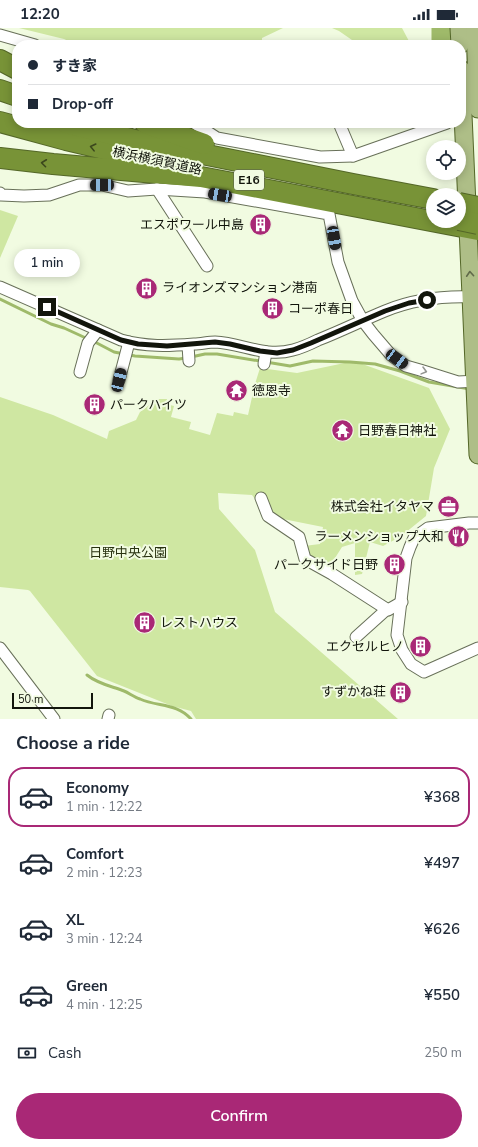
<!DOCTYPE html>
<meta charset="utf-8">
<style>
:root{--surface:#fff;--page:#f6f6f7;--text:#1f2937;--muted:#747a83;--line:#e0e1e3;--accent:#a92876}
body{margin:0;font-family:"Nunito Sans","Noto Sans JP",sans-serif;background:var(--page);color:var(--text);height:100vh;display:flex;flex-direction:column;font-size:15px;white-space:nowrap}
*{box-sizing:border-box;margin:0}
p{font-size:13px;color:var(--muted)}
.icon{flex:none;width:22px;height:22px;fill:none;stroke:currentColor;stroke-width:2;stroke-linecap:round;stroke-linejoin:round}
.map{position:relative;height:691px;overflow:hidden}
.panel{display:flex;flex-direction:column;background:var(--surface);flex:1}
.panel>*{flex:none}
.hud{position:absolute;left:12px;top:12px;width:454px;height:88px;border-radius:16px;box-shadow:0 2px 10px #0003;display:grid;align-content:center;height:88px;padding:0 16px;background:var(--surface)}
.controls{position:absolute;left:426px;top:112px;display:grid;gap:8px}
.controls a{display:grid;place-items:center;width:40px;height:40px;border-radius:50%;background:var(--surface);box-shadow:0 2px 10px #0003;font-size:20px}
.scale{position:absolute;left:12px;bottom:10px;width:81px;box-sizing:border-box;padding-left:4px;border:2px solid #12150c;border-top:0;font-size:11px;line-height:14px;white-space:nowrap;color:#12150c;-webkit-text-stroke:3px #f1fbe1;paint-order:stroke}
.end{position:absolute;width:18px;height:18px;margin:-9px;border:5px solid #12150c;background:#fff;box-shadow:0 0 0 2px #fff}
.from{border-radius:50%}
.bubble{position:absolute;height:28px;border-radius:14px;background:var(--surface);box-shadow:0 2px 10px #0003;font-size:13px;font-weight:600;line-height:28px;text-align:center}
.car{position:absolute;width:12px;height:24px;margin:-12px -6px;border-radius:5px;box-shadow:0 0 3px 1px #0007;background:linear-gradient(#222 24%,#8ab4d8 0 40%,#222 0 76%,#8ab4d8 0 86%,#222 0)}
.hud b{display:flex;align-items:center;gap:14px;height:38px;font-size:15px}
.hud b+b{border-top:1px solid var(--line)}
.hud i{width:10px;height:10px;background:var(--text)}
ul{padding:0;list-style:none}
li{display:flex;align-items:center;gap:12px;height:60px;margin:0 8px 6px;padding:0 8px;border:2px solid transparent;border-radius:16px}
li div{flex:1}
li b{display:block;font-size:15px}
li em{font-style:normal;font-weight:600}
li.on{border-color:var(--accent)}
li>.icon{width:36px;height:36px;stroke-width:1.5}
h2{padding:0 16px;font-size:18px;line-height:48px}
.pay{display:flex;align-items:center;gap:10px;height:44px;padding:0 16px;font-size:15px}
.pay p{margin-inline-start:auto}
.cta{display:flex;gap:8px;margin-top:auto;padding:8px 16px}
.cta a{flex:1;height:46px;border-radius:24px;background:var(--accent);color:#fff;font-size:16px;font-weight:600;line-height:46px;text-align:center}
.status{display:flex;justify-content:space-between;align-items:center;height:28px;padding:0 20px;background:var(--surface);direction:ltr}
.status svg{height:11px;fill:currentColor}
.map>svg:first-child{display:block}
</style>
<div class="status"><b>12:20</b><svg viewBox="0 0 49 12"><path d="M0 12V9h3v3zM5 12V6h3v6zM10 12V3h3v9zM15 12V0h3v12zM26 1h20v11H26zM47 4h2v5h-2z"/></svg></div>
<div class="map">
<svg width="478" height="691" viewBox="0 0 478 691">
<rect width="100%" height="100%" fill="#f1fbe1"/>
<g fill="#cfe7a2">
<polygon points="19,0 283,0 262,10 262,17 77,17 64,11"/>
<polygon points="332,0 402,0 411,17 362,17 352,12 339,3"/>
<polygon points="0,182 18,188 0,230"/>
<polygon points="354,333 429,360 450,401 434,440 426,488 400,509 383,518 370,514 362,546 355,547 355,515 342,519 328,541 308,530 304,518 320,516 323,499 268,488 252,467 218,465 219,481 255,522 275,584 398,691 196,691 191,683 172,678 97,648 30,563 28,562 0,559 0,369 53,387 107,411 109,403 136,392 140,384 157,371 167,371 166,376 174,378 171,389 191,394 189,401 210,407 217,385 233,388 234,384 248,387 255,356 260,340 297,345"/>
</g>
<g fill="none" stroke-linecap="round" stroke-linejoin="round">
<g stroke="#9fba6a" stroke-width="3">
<polyline points="0,271 51,296 64,300 88,311"/>
<polyline points="93,313 114,324 135,328 179,331 186,330"/>
<polyline points="191,329 205,326 217,326 290,338 313,333 350,334 375,336 400,343 429,354 470,361"/>
<path d="M 87,647 C 98,656 111,658 124,663 C 129,665 134,669 140,671 C 158,679 177,675 191,691"/>
</g>
<polyline stroke="#9fba6a" stroke-width="19" points="441,0 441,17"/>
<defs>
<g id="minor">
<polyline points="0,7 35,17"/>
<polyline points="194,95 217,110 320,129 353,128"/>
<polyline points="339,95 353,128 447,95"/>
<polyline points="157,161 207,238"/>
<polyline points="0,165 1,167 24,168 49,167 79,157 102,157 128,163 157,161 205,164 329,186 338,234 352,273 363,293 373,306 391,327 406,338 420,342 458,354 478,353"/>
<path d="M 0,259 L 121,312 C 146,319 168,318 194,316 C 201,316 208,314 215,314 C 242,315 265,330 293,322 C 301,320 310,316 318,312 C 341,303 363,292 385,283 C 412,272 442,268 471,269"/>
<polyline points="188,317 189,333"/>
<polyline points="264,336 266,324"/>
<polyline points="80,344 88,315 98,302"/>
<polyline points="119,352 129,314"/>
<polyline points="261,470 268,488 299,509 305,531 332,546 388,582 402,574"/>
<polyline points="478,495 469,495 428,500 414,510 410,519 406,530 397,607 402,622 411,636 424,644 478,620"/>
<polyline points="356,609 386,582"/>
<polyline points="0,620 54,691"/>
<polyline points="108,691 109,687"/>
</g>
<g id="primary">
<polyline points="459,0 460,17"/>
<polyline points="475,0 478,81"/>
<path d="M 461,41 C 466,170 473,298 478,427"/>
</g>
<g id="motorway">
<polyline points="0,32 17,41"/>
<polyline points="0,62 17,68"/>
<polyline points="0,94 66,112 164,135"/>
<polyline points="66,95 147,115 353,156 433,171"/>
<polyline points="145,95 204,116"/>
<polyline points="0,130 53,136 201,149 478,202"/>
</g>
</defs>
<use href="#minor" stroke="#687059" stroke-width="13"/>
<use href="#primary" stroke="#546728" stroke-width="19"/>
<use href="#motorway" stroke="#546728" stroke-width="22"/>
<use href="#minor" stroke="#fff" stroke-width="11"/>
<use href="#primary" stroke="#aebe87" stroke-width="17"/>
<use href="#motorway" stroke="#789337" stroke-width="20"/>
<defs>
<g id="motorway-bridge">
<polyline points="459,175 478,179"/>
<polyline points="459,192 478,196"/>
</g>
</defs>
<use href="#motorway-bridge" stroke="#546728" stroke-width="22" stroke-linecap="butt"/>
<use href="#motorway-bridge" stroke="#789337" stroke-width="20"/>
</g>
<defs><path id="oneway-chevron" d="M-2-3.5L2.5 0L-2 3.5" fill="none" stroke-width="1.6" stroke-linecap="round" stroke-linejoin="round"/></defs>
<g stroke="#3b471d">
<use href="#oneway-chevron" transform="translate(93 119) rotate(-166)"/>
<use href="#oneway-chevron" transform="translate(44 135) rotate(-173)"/>
</g>
<use stroke="#606a4a" href="#oneway-chevron" transform="translate(470 246) rotate(-94)"/>
<use stroke="#949692" href="#oneway-chevron" transform="translate(424 343) rotate(15)"/>
<g fill="none" stroke-linecap="round" stroke-linejoin="round">
<polyline stroke="#12150c" stroke-width="5" points="47,279 121,312 138,316 167,318 215,314 230,316 260,323 277,325 293,322 311,315 385,283 409,275 427,272"/>
</g>
<defs>
<symbol id="building-disc" viewBox="-11 -11 22 22"><circle r="9.5" fill="#a92876" stroke="#f1fbe1"/><path d="M-4-6H4V6H1V3H-1V6H-4ZM-2.5-4.3h1.7v1.8h-1.7ZM.8-4.3h1.7v1.8H.8ZM-2.5-1h1.7V.8h-1.7ZM.8-1h1.7V.8H.8Z" fill="#fff"/></symbol>
<symbol id="temple-disc" viewBox="-11 -11 22 22"><circle r="9.5" fill="#a92876" stroke="#f1fbe1"/><path d="M0-6L5-2H3V0L6.5 2.5H4V6H1.5V3h-3V6H-4V2.5H-6.5L-3 0V-2H-5Z" fill="#fff"/></symbol>
<symbol id="office-disc" viewBox="-11 -11 22 22"><circle r="9.5" fill="#a92876" stroke="#f1fbe1"/><path d="M-6-3h4V-5.5h4V-3h4V5H-6ZM-1-4.5V-3h2v-1.5ZM-6 0V1H6V0Z" fill="#fff"/></symbol>
<symbol id="restaurant-disc" viewBox="-11 -11 22 22"><circle r="9.5" fill="#a92876" stroke="#f1fbe1"/><path d="M-5-6h1v4h1v-4h1v4h1v-4h1v5L-1.5 .5V6h-2V.5L-5-1ZM5-6V6H3V1.5H1.5Q1.5-4 5-6Z" fill="#fff"/></symbol>
</defs>
<g fill-rule="evenodd">
<use href="#building-disc" x="248" y="184" width="25" height="25"/>
<use href="#building-disc" x="134" y="248" width="25" height="25"/>
<use href="#building-disc" x="260" y="268" width="25" height="25"/>
<use href="#temple-disc" x="224" y="350" width="25" height="25"/>
<use href="#building-disc" x="82" y="364" width="25" height="25"/>
<use href="#temple-disc" x="330" y="390" width="25" height="25"/>
<use href="#office-disc" x="436" y="466" width="25" height="25"/>
<use href="#restaurant-disc" x="446" y="496" width="25" height="25"/>
<use href="#building-disc" x="382" y="524" width="25" height="25"/>
<use href="#building-disc" x="132" y="582" width="25" height="25"/>
<use href="#building-disc" x="408" y="606" width="25" height="25"/>
<use href="#building-disc" x="388" y="652" width="25" height="25"/>
</g>
<g text-anchor="middle" dominant-baseline="central" stroke-width="4" stroke-linejoin="round" paint-order="stroke">
<rect fill="#f1fbe1" stroke="#555a4c" stroke-width="1" x="234" y="142" width="30" height="20" rx="3"/>
<g font-size="12" font-weight="bold" fill="#12150c">
<text x="249" y="152">E16</text>
</g>
<g font-size="13" fill="#12150c" stroke="#f1fbe1">
<text transform="translate(157 133) rotate(12)">横浜横須賀道路</text>
</g>
<g font-size="13" fill="#12150c" stroke="#f1fbe1" text-anchor="end">
<text x="244" y="197">エスポワール中島</text>
<text x="162" y="260" text-anchor="start">ライオンズマンション港南</text>
<text x="288" y="281" text-anchor="start">コーポ春日</text>
<text x="252" y="363" text-anchor="start">徳恩寺</text>
<text x="110" y="377" text-anchor="start">パークハイツ</text>
<text x="358" y="403" text-anchor="start">日野春日神社</text>
<text x="434" y="479">株式会社イタヤマ</text>
<text x="444" y="509">ラーメンショップ大和</text>
<text x="378" y="537">パークサイド日野</text>
<text x="160" y="595" text-anchor="start">レストハウス</text>
<text x="404" y="619">エクセルヒノ</text>
<text x="386" y="664">すずかね荘</text>
</g>
<g font-size="13" fill="#283210" stroke="#f1fbe1">
<text x="128" y="525">日野中央公園</text>
</g>
</g>
</svg>
<div class="controls">
<a><svg class="icon" aria-label="locate" viewBox="0 0 24 24"><circle cx="12" cy="12" r="6"/><path d="M12 2v4M12 18v4M2 12h4M18 12h4"/></svg></a>
<a><svg class="icon" aria-label="layers" viewBox="0 0 24 24"><path d="M12 4l9 5-9 5-9-5zM3 14l9 5 9-5"/></svg></a>
</div>
<div class="scale">50 m</div>
<i class="end from" style="left:427px;top:272px"></i>
<i class="end" style="left:47px;top:279px"></i>
<div class="bubble" style="left:14px;top:221px;width:66px">1 min</div>
<i class="car" style="left:102px;top:157px;rotate:269deg"></i>
<i class="car" style="left:220px;top:167px;rotate:280deg"></i>
<i class="car" style="left:334px;top:210px;rotate:170deg"></i>
<i class="car" style="left:397px;top:331px;rotate:126deg"></i>
<i class="car" style="left:119px;top:352px;rotate:14deg"></i>
<div class="hud">
<b><i class="from"></i>すき家</b>
<b><i></i>Drop-off</b>
</div>
</div>
<section class="panel">
<h2>Choose a ride</h2>
<ul>
<li class="on"><svg class="icon" aria-label="car" viewBox="0 0 24 24"><path d="M5 17H2v-5l4-1 3-4h7l3 4 3 1v5h-3M9 17h6M6 11h13"/><circle cx="7" cy="17" r="2"/><circle cx="17" cy="17" r="2"/></svg><div><b>Economy</b><p>1 min · 12:22</p></div><em>¥368</em></li>
<li><svg class="icon" aria-label="car" viewBox="0 0 24 24"><path d="M5 17H2v-5l4-1 3-4h7l3 4 3 1v5h-3M9 17h6M6 11h13"/><circle cx="7" cy="17" r="2"/><circle cx="17" cy="17" r="2"/></svg><div><b>Comfort</b><p>2 min · 12:23</p></div><em>¥497</em></li>
<li><svg class="icon" aria-label="car" viewBox="0 0 24 24"><path d="M5 17H2v-5l4-1 3-4h7l3 4 3 1v5h-3M9 17h6M6 11h13"/><circle cx="7" cy="17" r="2"/><circle cx="17" cy="17" r="2"/></svg><div><b>XL</b><p>3 min · 12:24</p></div><em>¥626</em></li>
<li><svg class="icon" aria-label="car" viewBox="0 0 24 24"><path d="M5 17H2v-5l4-1 3-4h7l3 4 3 1v5h-3M9 17h6M6 11h13"/><circle cx="7" cy="17" r="2"/><circle cx="17" cy="17" r="2"/></svg><div><b>Green</b><p>4 min · 12:25</p></div><em>¥550</em></li>
</ul>
<div class="pay"><svg class="icon" aria-label="cash" viewBox="0 0 24 24"><path d="M3 7h18v10H3z"/><circle cx="12" cy="12" r="2"/></svg>Cash<p>250 m</p></div>
<div class="cta"><a>Confirm</a></div>
</section>
